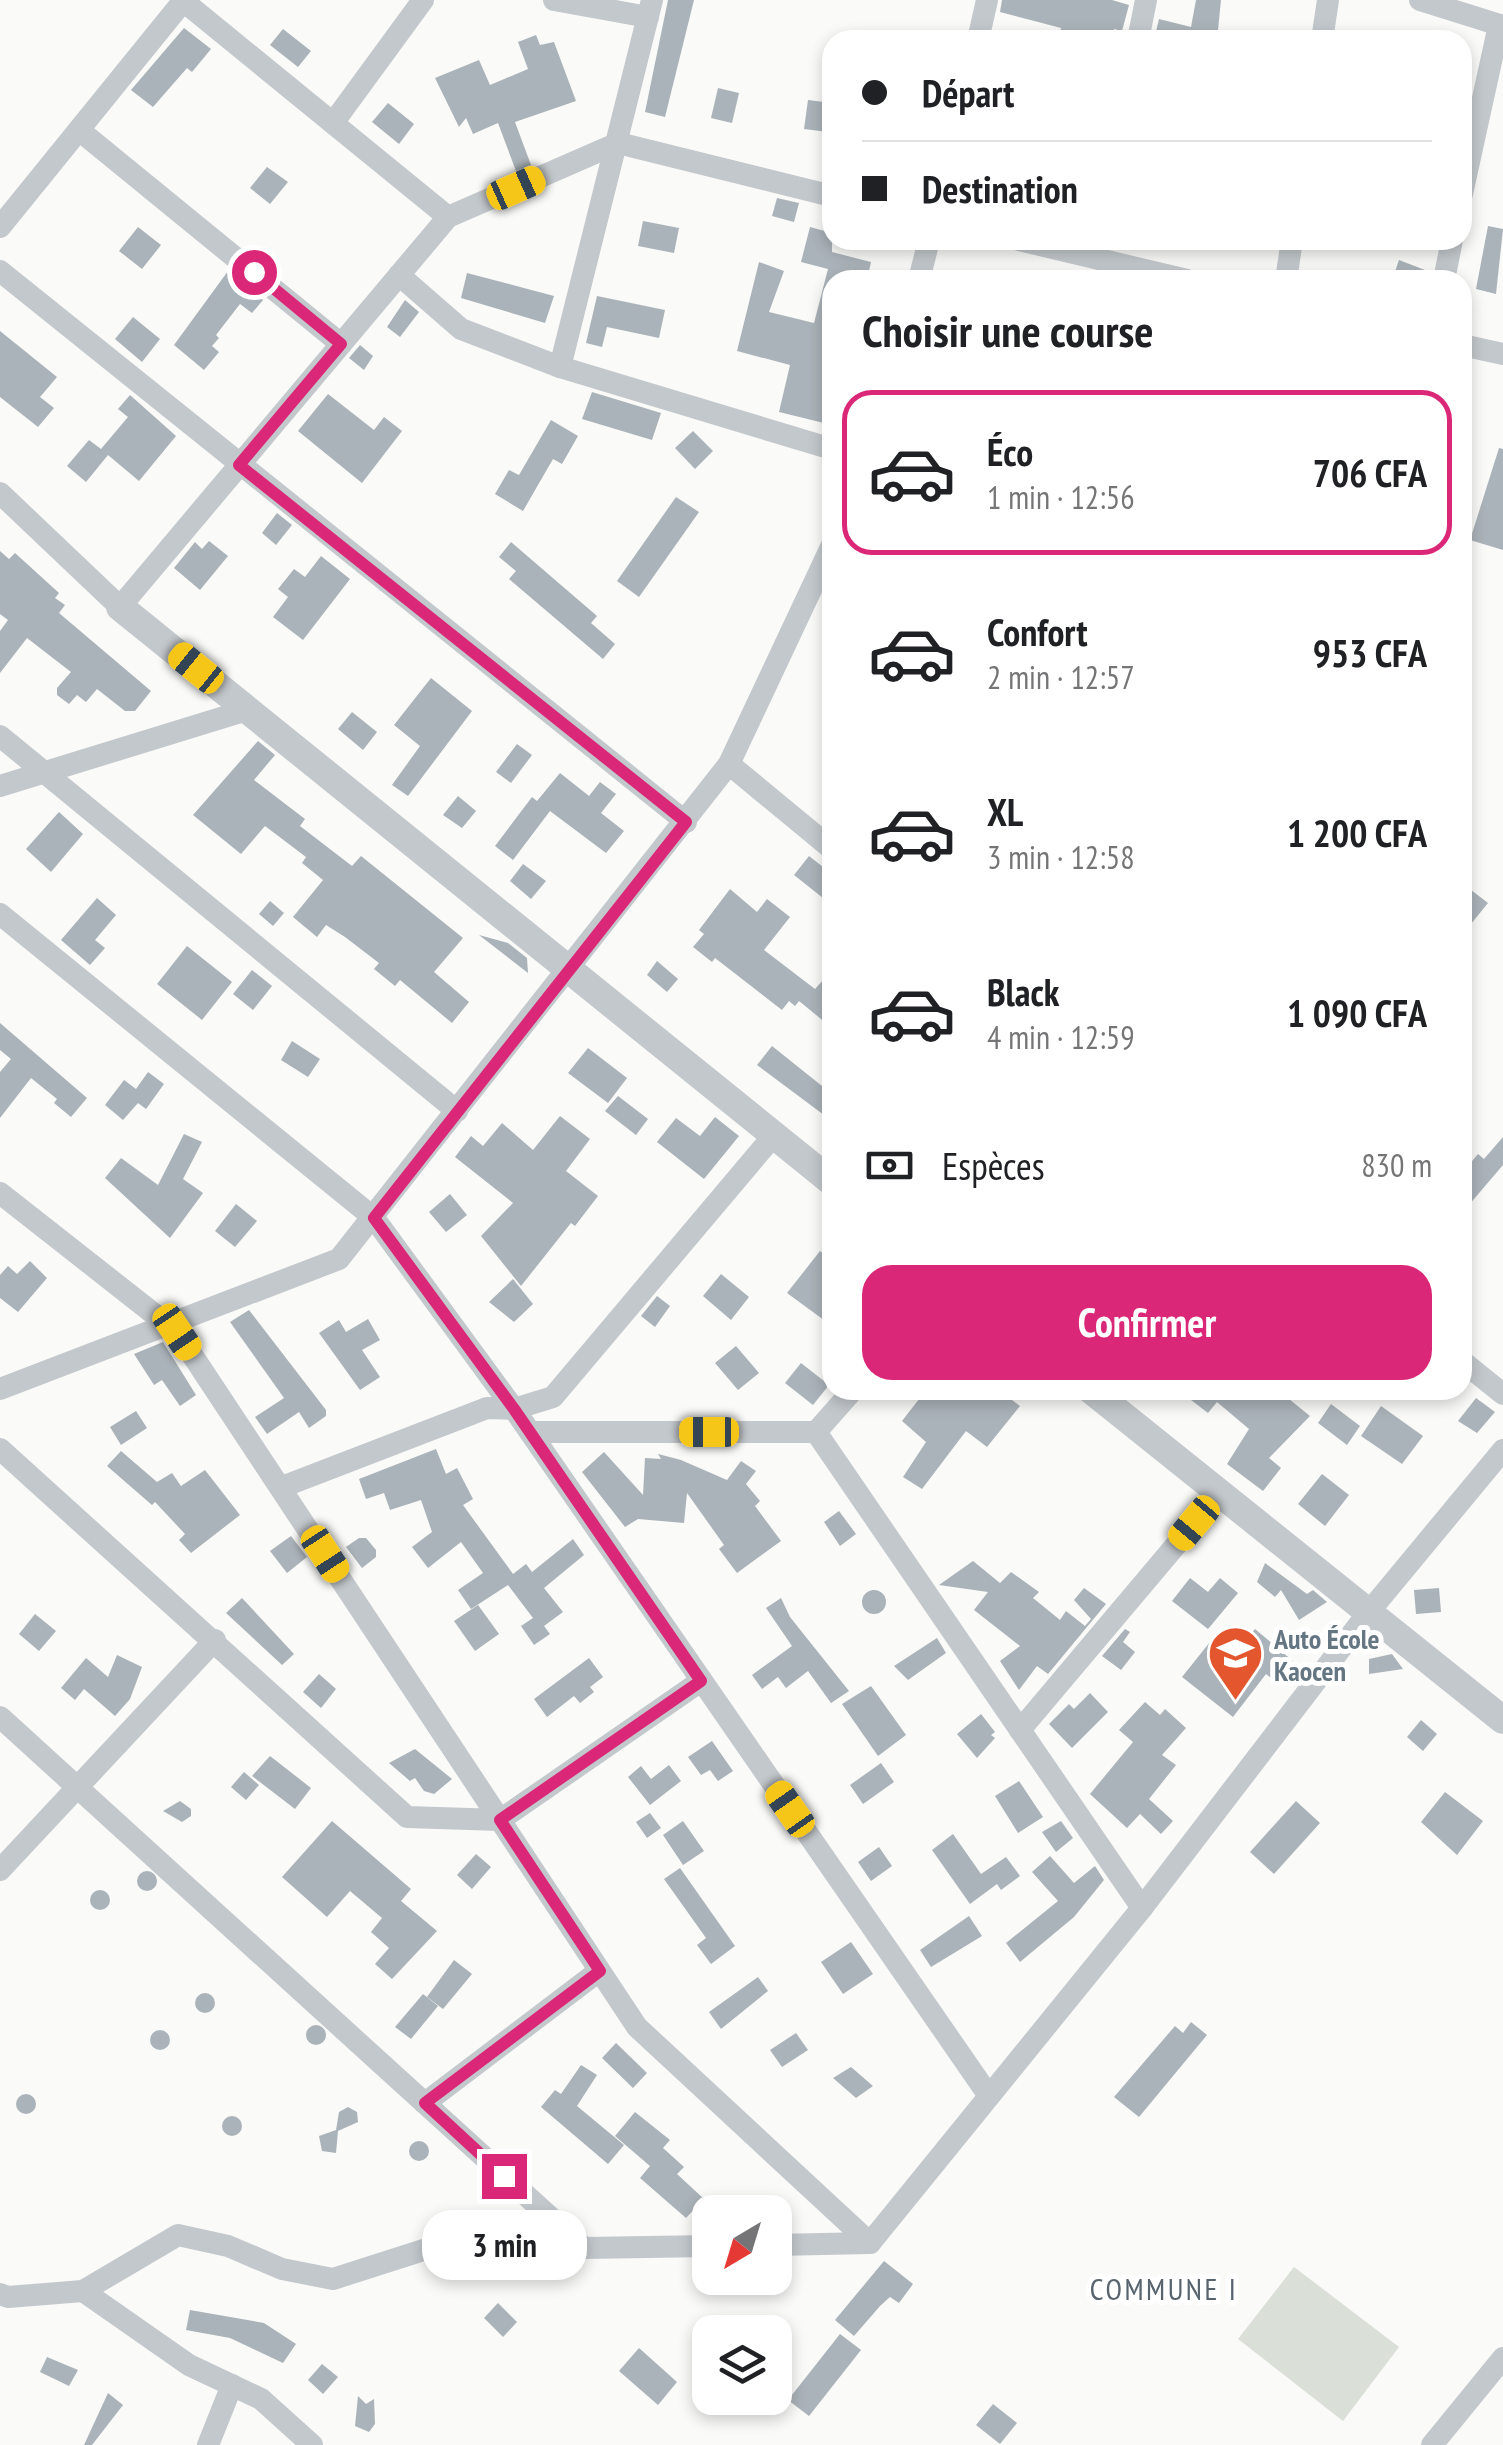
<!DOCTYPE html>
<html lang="fr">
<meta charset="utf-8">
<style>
:root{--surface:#fff;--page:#f6f6f6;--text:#202124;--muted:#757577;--line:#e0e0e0;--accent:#db2777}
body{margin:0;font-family:"PT Sans Narrow",sans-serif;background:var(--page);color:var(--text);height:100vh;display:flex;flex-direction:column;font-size:38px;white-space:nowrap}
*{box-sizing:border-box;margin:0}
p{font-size:32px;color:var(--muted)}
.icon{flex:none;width:55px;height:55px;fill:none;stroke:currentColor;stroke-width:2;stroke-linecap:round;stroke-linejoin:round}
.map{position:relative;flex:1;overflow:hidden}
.panel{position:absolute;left:822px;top:270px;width:650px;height:1130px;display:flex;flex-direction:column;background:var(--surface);border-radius:30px;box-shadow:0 5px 15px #0003}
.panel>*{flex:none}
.top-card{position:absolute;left:822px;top:30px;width:650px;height:220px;border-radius:30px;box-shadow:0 5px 15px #0003;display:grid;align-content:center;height:220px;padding:0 40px;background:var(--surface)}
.needle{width:65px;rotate:218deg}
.fabs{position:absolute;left:692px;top:2195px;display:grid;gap:20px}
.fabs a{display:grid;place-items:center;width:100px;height:100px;border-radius:20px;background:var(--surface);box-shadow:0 5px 15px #0003;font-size:50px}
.end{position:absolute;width:45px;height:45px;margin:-22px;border:12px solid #db2777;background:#fff;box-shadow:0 0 0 5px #fff}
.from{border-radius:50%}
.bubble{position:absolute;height:70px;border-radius:30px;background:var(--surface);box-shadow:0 5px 15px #0003;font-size:32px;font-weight:700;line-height:70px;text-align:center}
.car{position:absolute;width:30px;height:60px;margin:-30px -15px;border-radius:12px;box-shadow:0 0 8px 2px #0007;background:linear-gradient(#f5c518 24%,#345 0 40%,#f5c518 0 76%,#345 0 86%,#f5c518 0)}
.top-card b{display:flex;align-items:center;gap:35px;height:95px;font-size:38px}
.top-card b+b{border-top:2px solid var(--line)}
.top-card i{width:25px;height:25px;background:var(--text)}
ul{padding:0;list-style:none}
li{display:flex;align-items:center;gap:30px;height:165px;margin:0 20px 15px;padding:0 20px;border:5px solid transparent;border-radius:30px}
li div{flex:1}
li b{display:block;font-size:38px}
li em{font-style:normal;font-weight:700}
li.on{border-color:var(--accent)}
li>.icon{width:90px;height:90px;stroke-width:1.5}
h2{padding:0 40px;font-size:45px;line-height:120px}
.pay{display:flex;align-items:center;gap:25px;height:110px;padding:0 40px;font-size:38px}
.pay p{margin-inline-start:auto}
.cta{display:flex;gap:20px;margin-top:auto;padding:20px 40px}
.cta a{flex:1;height:115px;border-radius:30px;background:var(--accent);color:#fff;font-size:40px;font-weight:700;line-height:115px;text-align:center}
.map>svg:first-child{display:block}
</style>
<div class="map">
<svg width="1503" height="2445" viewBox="0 0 1503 2445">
<rect width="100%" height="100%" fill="#fafaf8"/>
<polygon fill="#dadfd7" points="1294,2267 1399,2347 1343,2421 1238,2339"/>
<g fill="#aab3b9">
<polygon points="668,0 694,0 665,117 645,112"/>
<polygon points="1002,0 1112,0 1129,5 1122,31 1114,29 1112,40 1058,40 1061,28 1000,12"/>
<polygon points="1196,0 1221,0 1217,40 1154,40 1159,19 1191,27"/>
<polygon points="184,28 211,49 192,72 187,68 153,107 131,90"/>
<polygon points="283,29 311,51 298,67 270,45"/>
<polygon points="536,35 540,45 554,42 576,101 515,122 531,165 516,171 498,123 473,134 466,118 459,127 435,78 479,60 490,85 528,69 518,42"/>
<polygon points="718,88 739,93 732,123 711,118"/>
<polygon points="808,100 832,103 828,132 804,129"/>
<polygon points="388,103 414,124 399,144 372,122"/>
<polygon points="267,167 288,182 270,204 250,188"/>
<polygon points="777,198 799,203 794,222 772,216"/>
<polygon points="643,221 679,228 674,253 638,246"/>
<polygon points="1488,226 1503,229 1496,294 1476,289"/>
<polygon points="138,227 161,245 142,269 119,251"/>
<polygon points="810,227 832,233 832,252 871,262 867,280 832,280 832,425 779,412 790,365 737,351 759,262 784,271 769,312 814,323 828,269 801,262"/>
<polygon points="1399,260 1430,272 1429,280 1392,280"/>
<polygon points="228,271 263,300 252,313 240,304 216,335 219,338 212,346 219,352 204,370 174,345"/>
<polygon points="467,273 554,296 545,323 461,298"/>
<polygon points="597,296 665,310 659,338 607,327 602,347 586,343"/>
<polygon points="405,300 419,312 400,337 387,327"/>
<polygon points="133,317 160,339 142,362 115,339"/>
<polygon points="0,331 57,377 40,397 54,408 38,427 0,397"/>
<polygon points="360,345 373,356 364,370 349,358"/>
<polygon points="592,392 661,413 652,440 582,419"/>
<polygon points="328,394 374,430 384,417 402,431 362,483 298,431"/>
<polygon points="130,395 176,436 139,481 108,455 86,482 67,466 89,440 101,449 128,417 118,409"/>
<polygon points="551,420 578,436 562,464 553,459 523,511 495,494 509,470 519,475"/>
<polygon points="693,431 713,451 695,469 675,448"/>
<polygon points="1499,448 1503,449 1503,550 1470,540"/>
<polygon points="676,497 699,512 639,597 617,581"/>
<polygon points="277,513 292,525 276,545 262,533"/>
<polygon points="209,541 228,556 200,590 174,568 195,542 202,549"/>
<polygon points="511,542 597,616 591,623 615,644 603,659 509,579 516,571 499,557"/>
<polygon points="0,551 9,559 15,553 59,593 55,598 65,605 59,613 151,691 135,711 125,711 97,689 86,702 77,695 69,704 57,695 57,688 71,672 27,638 0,673 0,631 8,620 0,614"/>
<polygon points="321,556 350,579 303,640 273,617 288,597 278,589 294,569 305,577"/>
<polygon points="431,678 472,711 408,796 392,785 420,746 394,725"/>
<polygon points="352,712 377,732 363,750 338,729"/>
<polygon points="258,741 275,755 254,780 305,819 300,826 352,866 361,856 463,938 434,972 469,1002 452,1023 400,980 395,986 374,969 379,963 345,937 326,925 317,937 293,917 323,880 302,863 306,857 265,826 241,854 193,815"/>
<polygon points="517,744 532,755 511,783 496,772"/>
<polygon points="560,773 589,796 600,782 616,794 601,813 624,831 606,853 550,811 513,860 495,846 532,797 537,801"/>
<polygon points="458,796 476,811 462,828 443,815"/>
<polygon points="59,812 83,834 51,872 26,849"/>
<polygon points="809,856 832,874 832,886 823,898 794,875"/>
<polygon points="523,864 546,881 531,899 510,881"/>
<polygon points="1462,883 1488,903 1462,935"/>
<polygon points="730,889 757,912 767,899 790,917 764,950 815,989 832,970 832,1028 799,1001 795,1006 789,1001 782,1010 715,958 712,962 693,947 704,934 699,930"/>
<polygon points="97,898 116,915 95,940 105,948 90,965 61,940"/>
<polygon points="270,901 284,913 273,926 259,914"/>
<polygon points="479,935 508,943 527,958 528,973"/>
<polygon points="187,946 232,982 202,1020 157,984"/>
<polygon points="657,961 678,979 667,992 647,975"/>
<polygon points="252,970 272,986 253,1010 233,994"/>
<polygon points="0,1023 87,1098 71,1117 54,1103 57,1099 31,1078 0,1118 0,1072 11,1059 0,1050"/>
<polygon points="292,1041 320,1059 308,1077 281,1060"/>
<polygon points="772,1046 832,1094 832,1121 757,1065"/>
<polygon points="588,1048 627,1078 608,1103 568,1073"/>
<polygon points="148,1072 164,1084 146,1109 138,1103 123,1120 105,1105 124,1080 136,1089"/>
<polygon points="618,1096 648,1119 636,1135 605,1111"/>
<polygon points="560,1116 590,1139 566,1171 598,1196 575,1226 571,1223 521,1286 481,1236 513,1203 455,1157 471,1136 483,1146 502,1123 533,1150"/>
<polygon points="715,1117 739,1136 704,1179 657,1142 676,1118 700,1136"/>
<polygon points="184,1134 202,1142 183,1179 203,1193 170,1238 105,1178 121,1158 158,1185"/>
<polygon points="1503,1137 1503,1165 1462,1213 1462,1173 1478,1154 1484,1159"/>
<polygon points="450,1194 467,1215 446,1232 429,1212"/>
<polygon points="236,1204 257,1221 235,1247 215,1231"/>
<polygon points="820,1251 832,1261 832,1326 787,1293"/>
<polygon points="30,1261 47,1278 18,1312 0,1298 0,1275 8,1266 17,1274"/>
<polygon points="721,1274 749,1297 731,1320 703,1296"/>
<polygon points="513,1279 533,1304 514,1322 489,1302"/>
<polygon points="657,1296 670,1306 655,1327 641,1316"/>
<polygon points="249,1310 326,1410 326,1416 309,1428 299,1412 267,1434 255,1417 284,1398 230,1322"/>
<polygon points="368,1319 380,1340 362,1350 380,1377 360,1390 319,1333 339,1320 346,1332"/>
<polygon points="163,1342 196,1395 180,1406 162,1380 154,1385 134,1354"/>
<polygon points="736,1346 759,1373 738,1390 715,1363"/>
<polygon points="801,1363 829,1385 813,1405 785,1383"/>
<polygon points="926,1390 999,1390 1020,1406 987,1447 966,1431 922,1489 903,1477 926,1442 902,1421"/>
<polygon points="1178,1390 1208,1390 1218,1398 1224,1390 1278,1390 1310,1416 1269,1458 1281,1468 1263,1491 1227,1464 1249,1429 1217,1402 1208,1413"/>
<polygon points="1476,1398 1495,1412 1477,1433 1458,1421"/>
<polygon points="1331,1404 1360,1426 1347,1445 1318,1423"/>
<polygon points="1381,1406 1423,1436 1402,1464 1361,1436"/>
<polygon points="136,1411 147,1428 121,1445 110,1427"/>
<polygon points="436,1449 446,1474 457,1468 473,1499 463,1505 513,1574 526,1564 532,1572 573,1539 584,1555 544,1588 563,1612 544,1626 550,1634 534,1645 521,1626 533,1618 508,1585 471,1609 458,1590 483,1573 461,1542 428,1568 412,1547 432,1532 421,1500 390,1510 384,1493 366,1499 359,1479"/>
<polygon points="121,1451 157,1482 172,1473 181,1486 205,1470 240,1515 191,1553 179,1540 185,1534 155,1502 152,1505 107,1466"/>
<polygon points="604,1452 643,1495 645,1458 661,1459 658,1454 681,1460 727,1480 741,1461 756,1471 746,1484 760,1501 755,1506 781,1541 737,1573 719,1549 724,1545 687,1493 684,1523 638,1519 625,1527 582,1472"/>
<polygon points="1322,1474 1349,1495 1325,1526 1298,1504"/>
<polygon points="839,1511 856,1534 840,1546 824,1522"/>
<polygon points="291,1536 307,1557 287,1573 270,1551"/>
<polygon points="359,1538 366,1538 376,1550 376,1557 362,1568 346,1547"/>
<polygon points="973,1561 1000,1583 1011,1572 1039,1592 1033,1598 1060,1620 1066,1611 1085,1626 1091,1619 1074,1600 1084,1588 1106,1604 1048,1674 1037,1666 1019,1690 1000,1661 1020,1646 974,1610 988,1592 939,1585"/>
<polygon points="1265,1563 1307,1594 1313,1590 1327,1602 1299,1620 1281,1590 1275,1597 1257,1582"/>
<polygon points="1190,1578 1208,1592 1220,1578 1238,1593 1208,1629 1172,1601"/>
<polygon points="1439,1588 1441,1612 1416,1614 1414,1590"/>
<circle cx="874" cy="1602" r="12"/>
<polygon points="242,1598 294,1654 282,1665 226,1613"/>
<polygon points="781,1598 790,1617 849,1691 831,1703 808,1671 786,1688 778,1677 762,1689 752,1675 792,1646 766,1608"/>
<polygon points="478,1605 499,1634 475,1651 454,1621"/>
<polygon points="35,1614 56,1631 39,1651 19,1634"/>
<polygon points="1125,1629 1130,1632 1123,1642 1135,1652 1121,1670 1102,1656"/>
<polygon points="1255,1629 1293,1661 1276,1682 1266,1674 1233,1717 1182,1677 1210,1642 1231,1659"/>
<polygon points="937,1638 946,1653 908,1680 894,1666"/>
<polygon points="1392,1654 1403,1669 1369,1674 1369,1659"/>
<polygon points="117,1655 142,1667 130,1699 115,1716 84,1689 75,1700 61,1688 86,1658 108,1677"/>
<polygon points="589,1658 603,1677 590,1687 594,1692 580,1703 574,1696 547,1717 534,1699"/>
<polygon points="319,1674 336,1689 321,1708 303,1692"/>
<polygon points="871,1686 906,1735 878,1756 842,1704"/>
<polygon points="1090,1693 1108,1712 1072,1748 1049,1724 1069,1704 1074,1709"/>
<polygon points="1145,1702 1160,1715 1165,1709 1186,1728 1162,1755 1176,1765 1149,1799 1173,1821 1161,1834 1140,1814 1127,1828 1090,1794 1133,1742 1119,1730"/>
<polygon points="981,1714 995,1732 991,1735 995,1738 977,1758 957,1734"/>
<polygon points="1421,1720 1437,1734 1423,1751 1407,1737"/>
<polygon points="712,1741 733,1771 718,1781 710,1770 701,1775 688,1757"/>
<polygon points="415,1749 452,1779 434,1794 424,1791 415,1778 410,1781 389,1763"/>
<polygon points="270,1756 311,1788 295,1809 252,1776"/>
<polygon points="881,1763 894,1782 863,1804 850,1785"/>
<polygon points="669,1765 681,1781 650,1805 628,1777 641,1766 651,1779"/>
<polygon points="244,1772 259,1785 246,1800 231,1787"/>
<polygon points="1019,1781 1043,1817 1018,1833 995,1796"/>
<polygon points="1445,1792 1483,1821 1457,1855 1421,1822"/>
<polygon points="180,1801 191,1809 191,1816 182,1822 163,1811"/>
<polygon points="1296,1801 1320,1823 1274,1874 1250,1852"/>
<polygon points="650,1813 661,1828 647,1838 636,1822"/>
<polygon points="332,1821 411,1889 401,1901 437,1931 392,1979 375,1964 389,1948 371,1932 382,1918 350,1891 327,1917 282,1877"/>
<polygon points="683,1821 704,1851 683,1865 663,1835"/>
<polygon points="1061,1821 1073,1838 1056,1852 1042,1832"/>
<polygon points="953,1834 981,1874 1006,1857 1020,1876 1001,1890 997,1884 970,1904 932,1850"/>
<polygon points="879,1847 892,1866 871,1881 858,1862"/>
<polygon points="476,1854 491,1867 472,1889 457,1875"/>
<polygon points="1050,1856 1074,1883 1095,1866 1104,1880 1074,1917 1020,1962 1006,1943 1058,1901 1032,1872"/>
<polygon points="680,1868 735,1946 711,1964 697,1945 706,1938 664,1879"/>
<circle cx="147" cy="1881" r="10"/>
<circle cx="100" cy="1900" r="10"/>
<polygon points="969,1916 982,1936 931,1967 920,1950"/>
<polygon points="851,1942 873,1974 843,1994 821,1962"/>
<polygon points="454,1960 472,1974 443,2009 427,1997"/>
<polygon points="758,1977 768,1991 721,2029 709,2012"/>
<circle cx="205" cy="2003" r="10"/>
<polygon points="423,1994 438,2006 411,2039 395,2027"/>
<polygon points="1191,2022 1207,2035 1139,2117 1114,2097 1175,2026 1183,2033"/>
<circle cx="316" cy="2035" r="10"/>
<circle cx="160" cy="2040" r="10"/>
<polygon points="796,2033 808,2050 782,2067 770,2050"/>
<polygon points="616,2043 647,2073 633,2088 602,2058"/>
<polygon points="581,2065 597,2075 577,2106 624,2145 608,2164 541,2107 555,2090 561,2094"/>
<polygon points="851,2067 873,2086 856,2098 833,2078"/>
<circle cx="26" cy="2104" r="10"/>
<polygon points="348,2107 357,2112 358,2122 338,2131 336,2153 322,2151 319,2136 336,2130 339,2112"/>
<polygon points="635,2112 670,2140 663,2148 684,2167 677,2174 704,2199 686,2218 640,2178 650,2166 615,2136"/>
<circle cx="232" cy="2126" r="10"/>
<circle cx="419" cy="2151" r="10"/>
<polygon points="884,2261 913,2284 899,2303 890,2297 880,2306 854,2336 835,2320"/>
<polygon points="498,2303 517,2322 503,2337 484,2318"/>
<polygon points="190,2310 264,2323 296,2344 283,2363 230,2338 186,2330"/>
<polygon points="840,2334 861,2350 809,2416 788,2400"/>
<polygon points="639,2348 677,2382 658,2405 619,2371"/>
<polygon points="47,2357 78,2370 69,2386 40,2372"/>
<polygon points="322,2364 338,2377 323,2394 308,2380"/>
<polygon points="108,2393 123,2405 92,2445 84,2445"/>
<polygon points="358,2396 366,2404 374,2399 375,2424 369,2432 355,2426"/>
<polygon points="993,2404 1017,2423 1000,2444 976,2425"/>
</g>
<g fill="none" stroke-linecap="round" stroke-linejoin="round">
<g stroke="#c3c8cc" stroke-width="22">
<polyline points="182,0 448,217"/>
<polyline points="554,0 648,17"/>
<polyline points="1420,0 1503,26"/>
<polyline points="978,40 987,0"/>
<polyline points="1138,40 1146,0"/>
<polyline points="1322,40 1328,0"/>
<polyline points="333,123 423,0"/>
<polyline points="79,130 341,344"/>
<polyline points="1462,194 1499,25"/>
<polyline points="0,227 184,0"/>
<polyline points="1019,240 1187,280"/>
<polyline points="0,271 686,822"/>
<polyline points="399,275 461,329 560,367 832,449"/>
<polyline points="919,280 929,240"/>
<polyline points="1286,280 1292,240"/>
<polyline points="1444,280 1452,240"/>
<polyline points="1462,345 1503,354"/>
<polyline points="560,367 652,0"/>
<polyline points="0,493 120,607 448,217 618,143 832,196"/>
<polyline points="0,736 457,1111"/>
<polyline points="729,764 832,849"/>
<polyline points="0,786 247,710"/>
<polyline points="0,914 374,1218 514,1409 989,2096"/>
<polyline points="0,1193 177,1332 637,2027 870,2243"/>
<polyline points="1462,1361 1503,1394"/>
<polyline points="0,1389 339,1259 729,764 832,545"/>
<polyline points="853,1390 816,1432 1142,1908"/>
<polyline points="530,1432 816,1432"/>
<polyline points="0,1449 407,1817 500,1820 701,1681"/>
<polyline points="282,1487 487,1408 514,1409 553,1397 774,1135"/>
<polyline points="0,1717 584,2248"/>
<polyline points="1020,1730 1219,1494"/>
<polyline points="0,1870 215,1640"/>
<polyline points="425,2103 599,1971"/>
<polyline points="775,2245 870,2243 1142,1908 1368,1613 1503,1450"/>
<polyline points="83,2291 189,2365 261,2399 312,2445"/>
<polyline points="0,2294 8,2297 83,2291 178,2235 228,2246 282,2269 333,2279 436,2246 495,2232 584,2248 710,2246"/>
<polyline points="208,2445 232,2385"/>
<polyline points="1432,2445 1503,2358"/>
</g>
<g stroke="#c3c8cc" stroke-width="28">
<polyline points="120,607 832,1182"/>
<polyline points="1091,1390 1503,1720"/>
</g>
</g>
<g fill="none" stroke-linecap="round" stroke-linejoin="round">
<polyline stroke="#db2777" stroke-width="12" points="254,272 341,344 239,465 686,822 374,1218 514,1409 701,1681 500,1820 600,1971 425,2103 504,2176"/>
</g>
<defs>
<symbol id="school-pin" viewBox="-11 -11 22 30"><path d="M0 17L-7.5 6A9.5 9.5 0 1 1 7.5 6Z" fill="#e4572e" stroke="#fff"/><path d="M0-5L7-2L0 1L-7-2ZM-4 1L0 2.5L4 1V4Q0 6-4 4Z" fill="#fff"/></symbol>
</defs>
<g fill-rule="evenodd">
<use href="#school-pin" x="1204" y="1622" width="63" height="86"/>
</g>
<g text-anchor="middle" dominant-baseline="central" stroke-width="10" stroke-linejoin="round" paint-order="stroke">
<g font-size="28" font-weight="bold" fill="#657683" stroke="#fff" text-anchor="start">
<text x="1274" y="1638">Auto École<tspan x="1274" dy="32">Kaocen</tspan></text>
</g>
<g font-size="30" letter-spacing="2.5" fill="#57646e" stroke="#fff">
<text x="1164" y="2288">COMMUNE I</text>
</g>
</g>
</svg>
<div class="fabs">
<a><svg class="needle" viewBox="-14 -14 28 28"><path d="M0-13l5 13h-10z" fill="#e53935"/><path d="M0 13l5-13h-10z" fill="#757577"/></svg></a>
<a><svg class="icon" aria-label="layers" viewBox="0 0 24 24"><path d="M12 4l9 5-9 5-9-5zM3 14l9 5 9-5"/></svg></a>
</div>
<i class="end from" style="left:254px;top:272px"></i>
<i class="end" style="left:504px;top:2176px"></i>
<div class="bubble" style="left:422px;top:2210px;width:165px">3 min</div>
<i class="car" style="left:516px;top:188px;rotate:66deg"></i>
<i class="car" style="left:196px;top:668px;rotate:309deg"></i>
<i class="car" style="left:177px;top:1332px;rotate:146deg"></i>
<i class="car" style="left:709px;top:1432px;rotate:270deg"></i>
<i class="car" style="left:1194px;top:1523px;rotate:220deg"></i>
<i class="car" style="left:325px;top:1554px;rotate:147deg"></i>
<i class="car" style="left:790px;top:1809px;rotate:325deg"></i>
<div class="top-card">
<b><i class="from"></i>Départ</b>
<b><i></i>Destination</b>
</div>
<section class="panel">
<h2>Choisir une course</h2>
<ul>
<li class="on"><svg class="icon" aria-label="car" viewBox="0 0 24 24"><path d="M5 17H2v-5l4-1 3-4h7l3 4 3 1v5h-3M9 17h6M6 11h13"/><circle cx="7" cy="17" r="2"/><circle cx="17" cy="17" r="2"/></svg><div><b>Éco</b><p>1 min · 12:56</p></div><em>706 CFA</em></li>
<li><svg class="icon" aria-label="car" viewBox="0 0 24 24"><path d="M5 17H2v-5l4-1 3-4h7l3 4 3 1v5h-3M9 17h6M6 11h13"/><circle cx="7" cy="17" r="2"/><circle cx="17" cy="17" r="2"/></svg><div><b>Confort</b><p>2 min · 12:57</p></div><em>953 CFA</em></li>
<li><svg class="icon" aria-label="car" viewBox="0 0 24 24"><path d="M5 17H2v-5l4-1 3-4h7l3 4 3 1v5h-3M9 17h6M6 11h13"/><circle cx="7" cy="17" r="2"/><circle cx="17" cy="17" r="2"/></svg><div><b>XL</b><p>3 min · 12:58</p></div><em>1 200 CFA</em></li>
<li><svg class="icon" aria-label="car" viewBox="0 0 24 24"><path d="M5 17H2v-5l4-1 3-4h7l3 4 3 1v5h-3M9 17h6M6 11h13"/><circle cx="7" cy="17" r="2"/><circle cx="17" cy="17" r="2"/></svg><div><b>Black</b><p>4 min · 12:59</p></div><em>1 090 CFA</em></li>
</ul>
<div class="pay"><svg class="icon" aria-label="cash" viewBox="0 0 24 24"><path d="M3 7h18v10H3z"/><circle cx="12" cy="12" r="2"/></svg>Espèces<p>830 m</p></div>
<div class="cta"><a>Confirmer</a></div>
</section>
</div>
